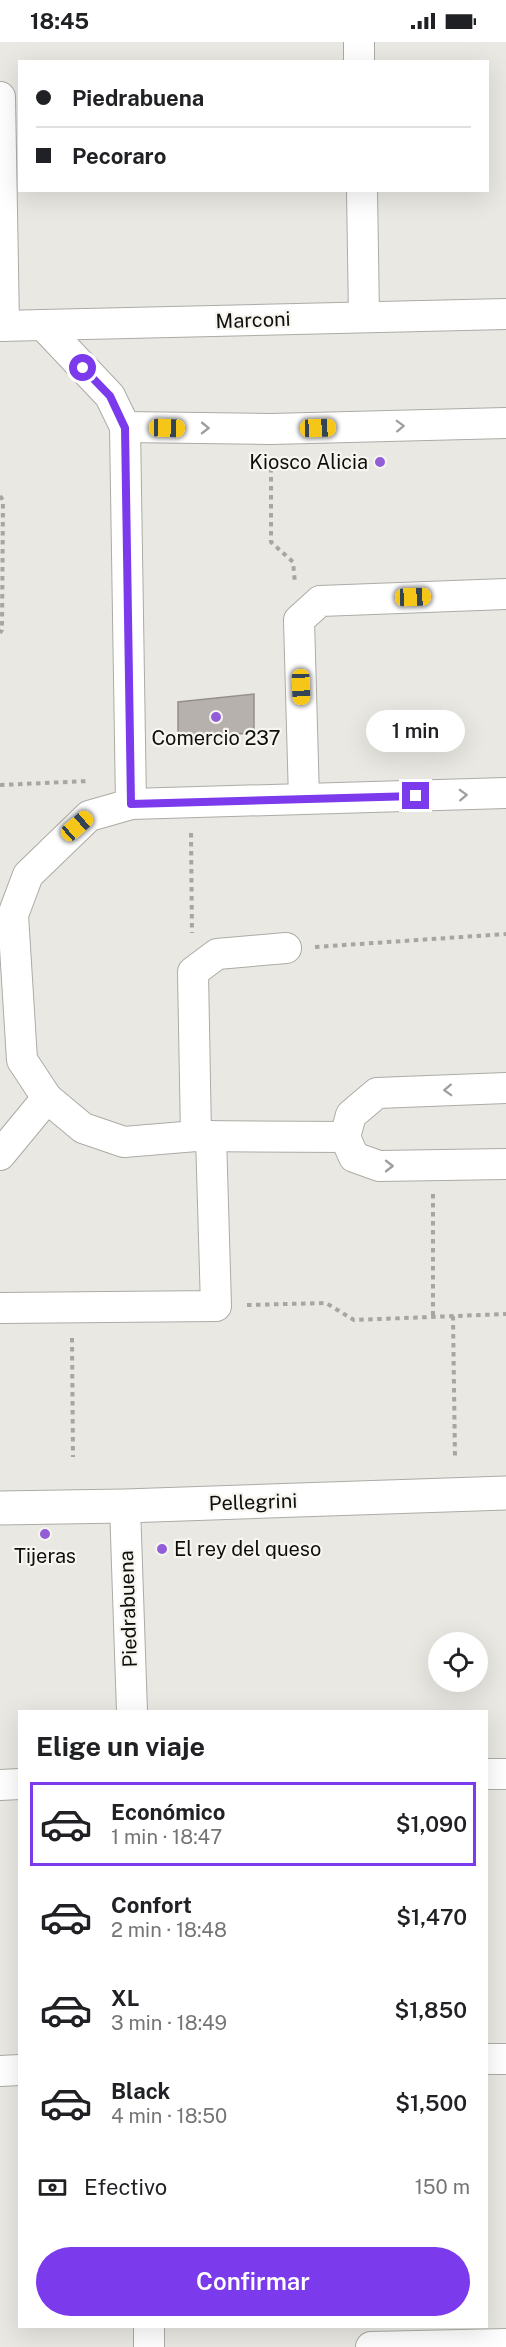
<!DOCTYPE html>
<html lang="es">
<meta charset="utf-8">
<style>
:root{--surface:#fff;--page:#f2f2f2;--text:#202124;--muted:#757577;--line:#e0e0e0;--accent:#7c3aed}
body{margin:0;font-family:"Public Sans",sans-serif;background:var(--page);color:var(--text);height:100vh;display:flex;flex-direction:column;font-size:22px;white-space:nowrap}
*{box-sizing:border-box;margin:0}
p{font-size:20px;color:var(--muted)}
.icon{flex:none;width:33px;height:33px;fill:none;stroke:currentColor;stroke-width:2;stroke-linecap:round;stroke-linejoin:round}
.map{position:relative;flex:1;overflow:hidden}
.side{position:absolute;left:18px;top:1668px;width:470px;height:618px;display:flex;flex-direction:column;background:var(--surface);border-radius:0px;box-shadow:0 6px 24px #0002}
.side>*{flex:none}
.top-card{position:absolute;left:18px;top:18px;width:471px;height:132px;border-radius:0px;box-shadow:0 6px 24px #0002;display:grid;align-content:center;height:132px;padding:0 18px;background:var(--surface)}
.fabs{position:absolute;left:428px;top:1590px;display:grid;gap:12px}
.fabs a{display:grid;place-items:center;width:60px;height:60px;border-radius:50%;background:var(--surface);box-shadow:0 6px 24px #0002;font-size:30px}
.end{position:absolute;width:27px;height:27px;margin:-14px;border:8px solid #7c3aed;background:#fff;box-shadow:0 0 0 3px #fff}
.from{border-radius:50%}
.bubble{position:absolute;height:42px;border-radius:21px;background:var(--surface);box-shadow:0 6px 24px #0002;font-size:20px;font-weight:600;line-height:42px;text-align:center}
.car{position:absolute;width:18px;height:36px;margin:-18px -9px;border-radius:8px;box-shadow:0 0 4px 2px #0007;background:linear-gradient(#f5c518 24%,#345 0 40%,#f5c518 0 76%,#345 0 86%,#f5c518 0)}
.top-card b{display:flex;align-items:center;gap:21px;height:57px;font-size:22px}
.top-card b+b{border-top:2px solid var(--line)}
.top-card i{width:15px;height:15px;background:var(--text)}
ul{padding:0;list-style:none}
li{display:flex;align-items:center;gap:18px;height:84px;margin:0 12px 9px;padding:0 6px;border:3px solid transparent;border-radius:0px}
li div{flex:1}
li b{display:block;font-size:22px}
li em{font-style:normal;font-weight:600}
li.selected{border-color:var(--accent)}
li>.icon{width:54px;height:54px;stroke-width:1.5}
h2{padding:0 18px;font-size:27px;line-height:72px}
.pay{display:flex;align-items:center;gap:15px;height:66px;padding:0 18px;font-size:22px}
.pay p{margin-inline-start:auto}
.primary-button{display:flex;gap:12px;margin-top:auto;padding:12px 18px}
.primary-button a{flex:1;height:69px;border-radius:36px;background:var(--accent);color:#fff;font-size:24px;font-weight:600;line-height:69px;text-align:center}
.status{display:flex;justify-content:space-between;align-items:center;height:42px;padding:0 30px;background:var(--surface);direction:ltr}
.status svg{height:16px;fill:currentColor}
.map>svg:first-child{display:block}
</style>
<div class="status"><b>18:45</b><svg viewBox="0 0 49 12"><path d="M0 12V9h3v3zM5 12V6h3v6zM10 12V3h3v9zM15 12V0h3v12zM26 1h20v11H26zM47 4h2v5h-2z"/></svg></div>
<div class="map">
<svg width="506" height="2305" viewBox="0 0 506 2305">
<rect width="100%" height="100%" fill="#e9e8e2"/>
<polygon fill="#b6b1ad" stroke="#95908c" stroke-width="1.5" points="254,652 254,691 178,695 178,660"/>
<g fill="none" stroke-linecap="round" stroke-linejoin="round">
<defs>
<g id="minor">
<polyline points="359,0 359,20"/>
<polyline points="0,55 4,284"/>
<polyline points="362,148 364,275"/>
<polyline points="43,283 110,354 125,385 131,762"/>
<polyline points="0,284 506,272"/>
<polyline points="125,385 271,387 506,381"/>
<polyline points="304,757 299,578 320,559 506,552"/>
<polyline points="506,1046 377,1051 351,1073 345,1095 354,1115 379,1124 506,1122"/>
<polyline points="196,1094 193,930 217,912 286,906"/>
<polyline points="345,1095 196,1094 124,1100 83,1086 47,1056 22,1018 13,873 28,833 89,774 131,762 506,751"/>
<polyline points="0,1113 47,1056"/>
<polyline points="0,1266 216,1264 211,1094"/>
<polyline points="125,1464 132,1670"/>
<polyline points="486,1732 506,1732"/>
<polyline points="0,1743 20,1742"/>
<polyline points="486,2017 506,2017"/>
<polyline points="0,2029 20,2028"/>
<polyline points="149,2284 149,2305"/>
<polyline points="371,2305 506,2302"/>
</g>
<polyline id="tertiary" points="0,1466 125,1464 506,1451"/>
</defs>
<use href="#minor" stroke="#acaba6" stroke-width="32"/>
<use href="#tertiary" stroke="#acaba6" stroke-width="35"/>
<g stroke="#a7a6a1" stroke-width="4" stroke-dasharray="4.5 4.5" stroke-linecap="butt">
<polyline points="271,417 271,500 293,520 295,541"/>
<polyline points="0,454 3,458 2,588 0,591"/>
<polyline points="0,743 89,739"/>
<polyline points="191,791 192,891"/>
<polyline points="315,905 506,892"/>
<polyline points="433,1152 433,1274"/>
<polyline points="247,1263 326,1261 354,1278 506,1272"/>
<polyline points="453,1274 455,1417"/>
<polyline points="72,1296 73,1415"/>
</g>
<use href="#minor" stroke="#fff" stroke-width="30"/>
<use href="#tertiary" stroke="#fff" stroke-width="33"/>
</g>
<defs><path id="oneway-chevron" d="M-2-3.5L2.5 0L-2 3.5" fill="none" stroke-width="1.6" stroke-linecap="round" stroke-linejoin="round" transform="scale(1.5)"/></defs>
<g stroke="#9f9f9e">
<use href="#oneway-chevron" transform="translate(400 384) rotate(-2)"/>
<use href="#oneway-chevron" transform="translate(205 386) rotate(1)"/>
<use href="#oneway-chevron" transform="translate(463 753) rotate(-2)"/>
<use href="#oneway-chevron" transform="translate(448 1048) rotate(178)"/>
<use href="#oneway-chevron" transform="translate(389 1124)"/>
</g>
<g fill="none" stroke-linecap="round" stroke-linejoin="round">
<polyline stroke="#7c3aed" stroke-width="8" points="83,326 110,354 125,386 131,762 416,754"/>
</g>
<g fill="#925ed7" stroke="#f7f5ef" stroke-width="2">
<circle cx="380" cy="420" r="6"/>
<circle cx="216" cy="675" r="6"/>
<circle cx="45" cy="1492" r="6"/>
<circle cx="162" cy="1507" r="6"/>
</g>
<g text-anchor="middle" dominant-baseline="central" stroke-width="4.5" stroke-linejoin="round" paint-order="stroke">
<g font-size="20" fill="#0e0e0c" stroke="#f7f5ef">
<text transform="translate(253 278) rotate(-2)">Marconi</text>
<text transform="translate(253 1460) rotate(-2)">Pellegrini</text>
<text transform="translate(128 1567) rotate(-92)">Piedrabuena</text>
</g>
<g font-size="20" fill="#0e0e0c" stroke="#f7f5ef">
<text x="368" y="420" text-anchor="end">Kiosco Alicia</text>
<text x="216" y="696">Comercio 237</text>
<text x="174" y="1507" text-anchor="start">El rey del queso</text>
<text x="45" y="1514">Tijeras</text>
</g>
</g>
</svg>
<div class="fabs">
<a><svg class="icon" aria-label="locate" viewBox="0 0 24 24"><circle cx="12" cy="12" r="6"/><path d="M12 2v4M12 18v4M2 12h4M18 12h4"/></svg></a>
</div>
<i class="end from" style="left:83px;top:326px"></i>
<i class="end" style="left:416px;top:754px"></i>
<div class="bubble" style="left:366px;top:668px;width:99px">1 min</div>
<i class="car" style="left:167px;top:386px;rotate:91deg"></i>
<i class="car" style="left:318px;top:386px;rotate:88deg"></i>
<i class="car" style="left:413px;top:555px;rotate:88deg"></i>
<i class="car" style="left:301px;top:645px;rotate:178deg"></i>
<i class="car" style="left:77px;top:784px;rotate:49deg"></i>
<div class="top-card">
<b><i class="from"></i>Piedrabuena</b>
<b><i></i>Pecoraro</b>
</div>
<section class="side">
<h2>Elige un viaje</h2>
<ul>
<li class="selected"><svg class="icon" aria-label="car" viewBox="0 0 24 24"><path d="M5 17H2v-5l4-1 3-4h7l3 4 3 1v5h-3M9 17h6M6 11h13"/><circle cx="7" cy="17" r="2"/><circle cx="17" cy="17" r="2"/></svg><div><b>Económico</b><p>1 min · 18:47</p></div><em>$1,090</em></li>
<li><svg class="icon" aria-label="car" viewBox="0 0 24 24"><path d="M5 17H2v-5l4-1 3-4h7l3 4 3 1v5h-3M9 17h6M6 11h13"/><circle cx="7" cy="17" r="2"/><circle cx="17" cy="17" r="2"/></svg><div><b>Confort</b><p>2 min · 18:48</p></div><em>$1,470</em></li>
<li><svg class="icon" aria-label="car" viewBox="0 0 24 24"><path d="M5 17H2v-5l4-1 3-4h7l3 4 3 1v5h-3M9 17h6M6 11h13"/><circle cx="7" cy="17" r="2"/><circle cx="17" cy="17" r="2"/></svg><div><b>XL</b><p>3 min · 18:49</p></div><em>$1,850</em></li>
<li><svg class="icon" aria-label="car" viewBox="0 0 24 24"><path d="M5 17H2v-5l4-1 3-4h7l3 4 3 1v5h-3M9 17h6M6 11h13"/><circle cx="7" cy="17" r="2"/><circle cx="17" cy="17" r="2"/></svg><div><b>Black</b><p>4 min · 18:50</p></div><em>$1,500</em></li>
</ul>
<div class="pay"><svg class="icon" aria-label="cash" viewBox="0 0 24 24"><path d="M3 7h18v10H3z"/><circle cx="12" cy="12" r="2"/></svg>Efectivo<p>150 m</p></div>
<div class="primary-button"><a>Confirmar</a></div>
</section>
</div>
